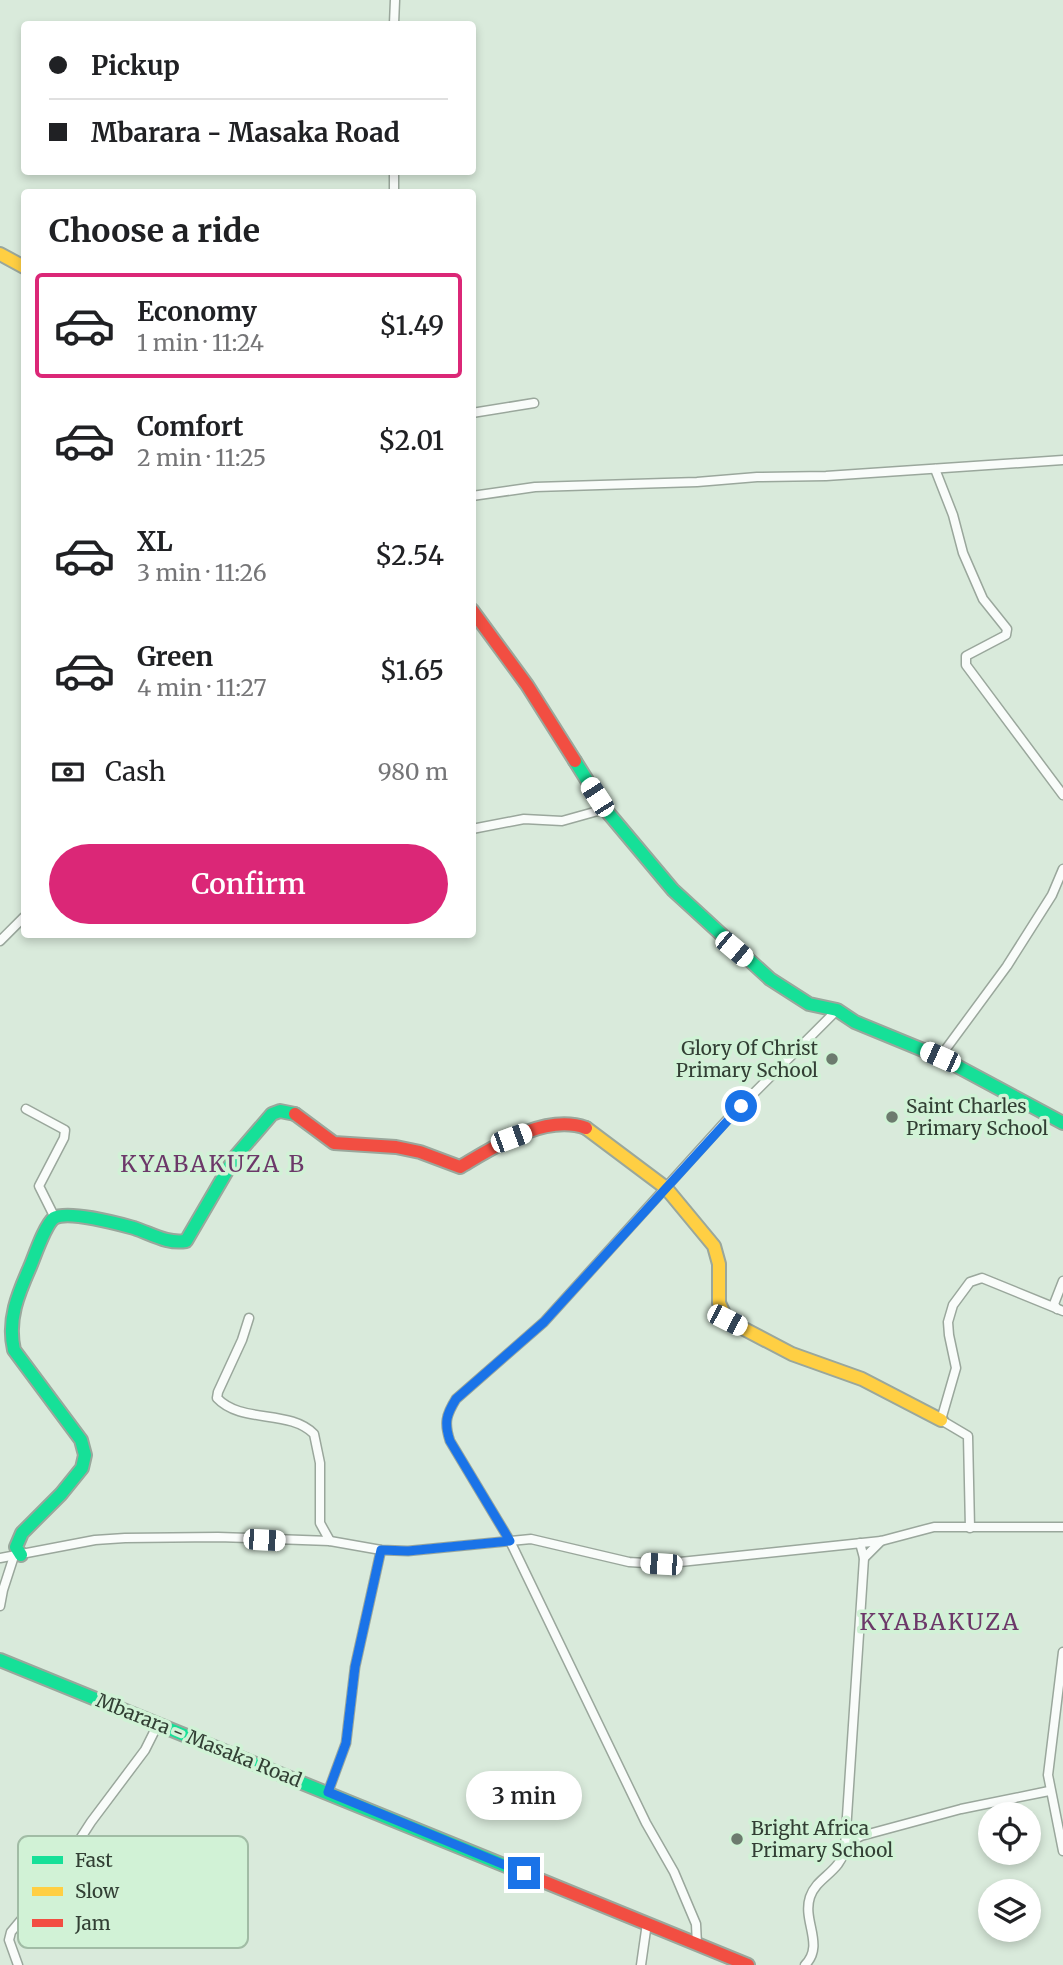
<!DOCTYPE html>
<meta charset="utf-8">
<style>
:root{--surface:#fff;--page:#f2f2f2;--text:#202124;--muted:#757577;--line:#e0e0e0;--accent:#db2777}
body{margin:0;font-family:Merriweather,serif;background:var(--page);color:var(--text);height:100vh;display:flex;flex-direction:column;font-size:26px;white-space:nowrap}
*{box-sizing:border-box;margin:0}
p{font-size:23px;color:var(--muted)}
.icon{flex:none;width:38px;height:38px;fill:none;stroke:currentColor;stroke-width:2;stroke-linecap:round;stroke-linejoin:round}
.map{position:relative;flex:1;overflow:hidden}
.sheet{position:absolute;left:21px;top:189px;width:455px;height:749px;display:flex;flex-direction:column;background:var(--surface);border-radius:7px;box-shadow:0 4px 10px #0003}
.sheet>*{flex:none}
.hud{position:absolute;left:21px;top:21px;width:455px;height:154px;border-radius:7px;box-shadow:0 4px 10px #0003;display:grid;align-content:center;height:154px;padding:0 28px;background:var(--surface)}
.controls{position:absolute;left:978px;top:1802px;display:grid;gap:14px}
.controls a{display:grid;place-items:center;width:63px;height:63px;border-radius:50%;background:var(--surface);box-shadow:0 4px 10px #0003;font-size:35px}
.end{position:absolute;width:32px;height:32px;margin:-16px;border:9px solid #1a73e8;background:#fff;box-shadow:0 0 0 4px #fff}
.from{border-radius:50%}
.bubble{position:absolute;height:49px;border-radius:24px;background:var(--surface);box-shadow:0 4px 10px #0003;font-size:23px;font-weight:600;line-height:49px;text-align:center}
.car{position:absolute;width:21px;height:42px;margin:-21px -10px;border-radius:9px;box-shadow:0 0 5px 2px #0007;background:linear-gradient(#fff 24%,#345 0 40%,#fff 0 76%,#345 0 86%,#fff 0)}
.hud b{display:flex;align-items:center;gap:24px;height:66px;font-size:26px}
.hud b+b{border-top:2px solid var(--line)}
.hud i{width:18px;height:18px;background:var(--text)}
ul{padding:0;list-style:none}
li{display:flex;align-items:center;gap:21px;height:105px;margin:0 14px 10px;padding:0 14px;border:4px solid transparent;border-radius:7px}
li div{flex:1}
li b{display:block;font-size:26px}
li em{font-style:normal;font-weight:600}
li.active{border-color:var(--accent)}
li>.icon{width:63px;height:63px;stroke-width:1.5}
h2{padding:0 28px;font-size:32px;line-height:84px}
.pay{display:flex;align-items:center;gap:18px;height:77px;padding:0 28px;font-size:26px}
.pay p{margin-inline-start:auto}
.button{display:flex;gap:14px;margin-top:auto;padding:14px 28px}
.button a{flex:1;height:80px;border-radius:42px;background:var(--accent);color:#fff;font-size:28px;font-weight:600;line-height:80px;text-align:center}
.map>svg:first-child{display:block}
</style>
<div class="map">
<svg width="1063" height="1965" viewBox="0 0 1063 1965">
<rect width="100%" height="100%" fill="#d9eadb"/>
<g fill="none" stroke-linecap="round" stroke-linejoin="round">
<defs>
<g id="street">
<polyline points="394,24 395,0"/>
<polyline points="394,192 394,172"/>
<polyline points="472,413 534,403"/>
<polyline points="935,469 953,515 963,553 983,599 1007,629 1006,635 966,656 966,665 1063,795"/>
<polyline points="472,496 535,487 697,482 757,477 826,476 1063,460"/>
<polyline points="472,829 524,819 562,821 605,809"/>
<polyline points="0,941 24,917"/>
<polyline points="940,1057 1007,966 1052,895 1063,869"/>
<polyline points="26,1109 65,1130 64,1138 39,1186 55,1218"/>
<polyline points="1057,1309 1054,1304 1063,1281"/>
<path d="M 249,1318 L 242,1340 L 218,1392 L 217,1398 C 241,1424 290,1409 314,1434 L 320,1463 L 320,1523 L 330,1541"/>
<polyline points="970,1528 968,1436 941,1420 956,1368 949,1335 948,1322 953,1305 970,1282 982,1278 1063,1311"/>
<polyline points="0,1558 95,1540 125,1538 218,1537 330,1541 381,1550 408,1551 531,1539 629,1562 661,1564 881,1541 934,1527 1063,1527"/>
<polyline points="864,1558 881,1541"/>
<polyline points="0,1606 3,1590 14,1556"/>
<polyline points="1063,1652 1048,1775 1063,1851"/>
<polyline points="328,1792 346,1743 355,1667 381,1550"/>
<polyline points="845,1847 864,1558 860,1543"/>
<path d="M 697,1945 L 696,1924 L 674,1872 L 646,1823 L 510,1541 L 450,1441 C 444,1423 446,1415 456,1399 L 544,1322 L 726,1121 L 837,1010"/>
<polyline points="18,1965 9,1940 11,1932 51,1884 91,1822 145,1750 158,1724"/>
<polyline points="641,1965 647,1923"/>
<path d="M 805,1965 C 825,1945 802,1921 810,1897 C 815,1882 829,1876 838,1864 C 848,1850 843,1845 861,1836 L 961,1809 L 1049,1791"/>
</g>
<g id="fast">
<polyline points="575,761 605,809 673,890 770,979 809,1004 837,1010 855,1022 940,1057 1063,1123"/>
<path d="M 21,1555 L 16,1547 L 22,1533 L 61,1494 L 82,1468 L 85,1455 L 81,1440 L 14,1350 C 7,1320 18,1294 30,1267 C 35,1255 45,1225 54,1218 C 68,1210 119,1224 134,1228 C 152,1234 167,1244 186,1241 L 235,1157 L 272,1114 L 280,1111 L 295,1114"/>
<polyline points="0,1660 528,1875"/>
</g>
<g id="slow">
<polyline points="0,254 24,267"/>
<polyline points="586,1128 666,1188 714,1246 719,1264 719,1303 727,1320 792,1354 862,1379 941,1420"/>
</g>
<g id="jam">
<polyline points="472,610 527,685 575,761"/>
<path d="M 295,1114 L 334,1143 L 396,1147 L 420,1152 L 460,1167 C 494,1147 545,1113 586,1128"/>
<polyline points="528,1875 748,1965"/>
</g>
</defs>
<use href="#street" stroke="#9aa79c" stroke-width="11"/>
<use href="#fast" stroke="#9aa79c" stroke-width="16"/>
<use href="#slow" stroke="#9aa79c" stroke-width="16"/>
<use href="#jam" stroke="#9aa79c" stroke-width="16"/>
<use href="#street" stroke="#f9fcfa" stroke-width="8"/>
<use href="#fast" stroke="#16e098" stroke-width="12"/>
<use href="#slow" stroke="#ffcf43" stroke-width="12"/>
<use href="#jam" stroke="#f24e42" stroke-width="12"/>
</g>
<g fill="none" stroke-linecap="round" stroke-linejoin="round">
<path stroke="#1a73e8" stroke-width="9" d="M 524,1873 L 328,1792 L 346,1743 L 355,1667 L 381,1550 L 408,1551 L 510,1541 L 450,1441 C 444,1423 446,1415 456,1399 L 544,1322 L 741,1106"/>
</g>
<g fill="#6c7b6e" stroke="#d1f2d6" stroke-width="2.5">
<circle cx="832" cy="1059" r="7"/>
<circle cx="892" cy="1117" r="7"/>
<circle cx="737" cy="1839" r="7"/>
</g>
<g text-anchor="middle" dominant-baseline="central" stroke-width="7" stroke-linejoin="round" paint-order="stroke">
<g font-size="19" fill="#323f34" stroke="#d1f2d6" text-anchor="start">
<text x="818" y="1048" text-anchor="end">Glory Of Christ<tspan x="818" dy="22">Primary School</tspan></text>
<text x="906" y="1106">Saint Charles<tspan x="906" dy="22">Primary School</tspan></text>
<text x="751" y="1828">Bright Africa<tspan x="751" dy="22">Primary School</tspan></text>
</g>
<g font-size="19" fill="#323f34" stroke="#d1f2d6">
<text transform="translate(199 1740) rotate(22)">Mbarara - Masaka Road</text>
</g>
<g font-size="23" letter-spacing="2" fill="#6c3869" stroke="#d1f2d6">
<text x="213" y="1163">KYABAKUZA B</text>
<text x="940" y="1621">KYABAKUZA</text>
</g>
</g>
<rect x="18" y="1836" width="230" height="112" rx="10" fill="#d1f2d6" stroke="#a1bca5" stroke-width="2"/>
<rect x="32" y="1856" width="31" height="8" fill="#16e098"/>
<rect x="32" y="1887" width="31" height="9" fill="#ffcf43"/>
<rect x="32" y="1919" width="31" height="8" fill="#f24e42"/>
<g font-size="19" fill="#323f34">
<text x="75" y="1867">Fast</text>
<text x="75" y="1898">Slow</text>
<text x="75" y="1930">Jam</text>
</g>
</svg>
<div class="controls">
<a><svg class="icon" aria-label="locate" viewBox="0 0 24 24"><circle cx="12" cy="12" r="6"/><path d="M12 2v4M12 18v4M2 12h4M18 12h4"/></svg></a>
<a><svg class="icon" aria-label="layers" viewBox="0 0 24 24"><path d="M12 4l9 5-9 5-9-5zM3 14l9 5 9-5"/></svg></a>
</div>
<i class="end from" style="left:741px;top:1106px"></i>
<i class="end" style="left:524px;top:1873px"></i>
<div class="bubble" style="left:466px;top:1771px;width:116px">3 min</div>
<i class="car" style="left:597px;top:797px;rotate:327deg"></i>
<i class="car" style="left:734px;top:949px;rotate:130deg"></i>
<i class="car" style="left:940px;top:1057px;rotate:294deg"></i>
<i class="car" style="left:511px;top:1138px;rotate:70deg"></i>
<i class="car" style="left:727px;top:1320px;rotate:117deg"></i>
<i class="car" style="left:264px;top:1540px;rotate:93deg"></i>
<i class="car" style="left:661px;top:1564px;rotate:274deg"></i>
<div class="hud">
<b><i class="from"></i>Pickup</b>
<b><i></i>Mbarara - Masaka Road</b>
</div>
<section class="sheet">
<h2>Choose a ride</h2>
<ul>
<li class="active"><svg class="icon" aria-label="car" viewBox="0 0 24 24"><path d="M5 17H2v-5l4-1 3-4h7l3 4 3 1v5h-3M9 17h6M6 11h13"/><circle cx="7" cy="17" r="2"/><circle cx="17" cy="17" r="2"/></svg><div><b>Economy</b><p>1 min · 11:24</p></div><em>$1.49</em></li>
<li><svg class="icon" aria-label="car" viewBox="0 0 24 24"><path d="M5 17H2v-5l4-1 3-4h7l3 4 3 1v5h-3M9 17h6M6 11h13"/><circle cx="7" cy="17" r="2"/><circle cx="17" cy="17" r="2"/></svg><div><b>Comfort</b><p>2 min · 11:25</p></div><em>$2.01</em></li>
<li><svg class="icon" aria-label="car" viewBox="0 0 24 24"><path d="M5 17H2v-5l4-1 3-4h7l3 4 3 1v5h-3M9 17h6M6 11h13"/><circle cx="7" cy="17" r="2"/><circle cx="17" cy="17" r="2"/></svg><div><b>XL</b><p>3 min · 11:26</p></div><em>$2.54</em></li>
<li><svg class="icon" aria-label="car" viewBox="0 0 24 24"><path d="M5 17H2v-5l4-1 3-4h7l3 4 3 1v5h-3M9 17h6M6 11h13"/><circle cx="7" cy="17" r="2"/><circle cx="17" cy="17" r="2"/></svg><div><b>Green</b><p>4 min · 11:27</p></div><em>$1.65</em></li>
</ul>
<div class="pay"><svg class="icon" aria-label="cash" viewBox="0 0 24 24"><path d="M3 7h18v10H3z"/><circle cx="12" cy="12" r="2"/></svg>Cash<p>980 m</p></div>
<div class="button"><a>Confirm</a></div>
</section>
</div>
